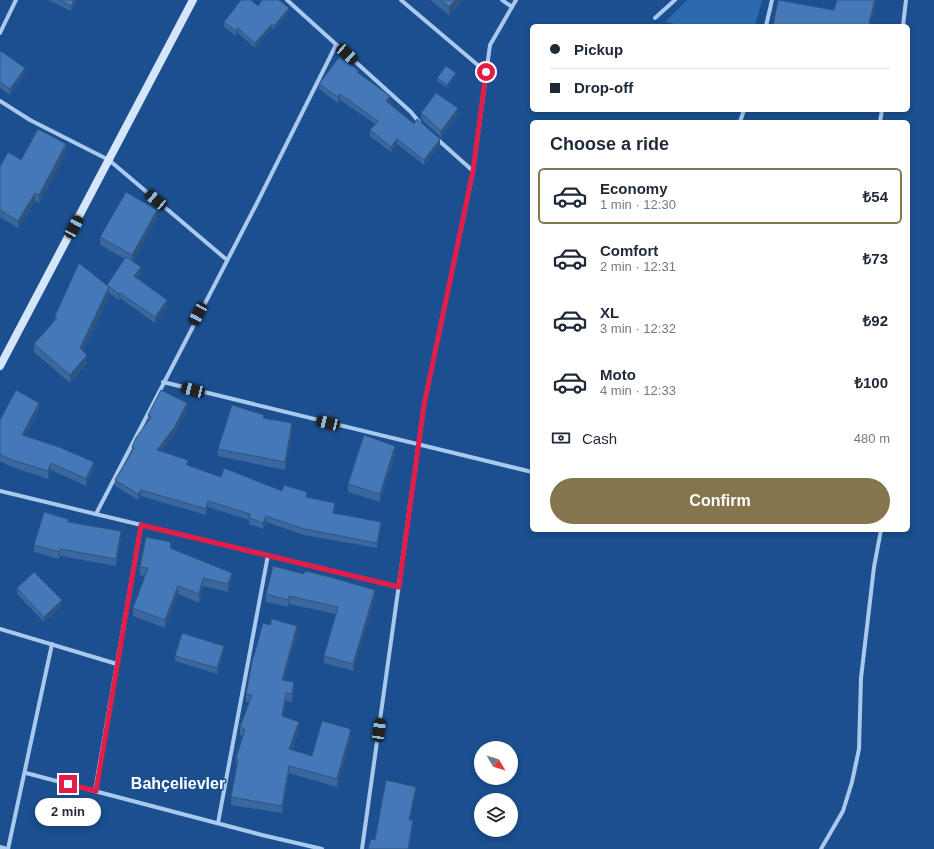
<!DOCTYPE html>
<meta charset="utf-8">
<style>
:root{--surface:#fff;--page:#f6f6f7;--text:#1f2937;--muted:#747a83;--line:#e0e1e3;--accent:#84754c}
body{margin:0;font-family:Arial,sans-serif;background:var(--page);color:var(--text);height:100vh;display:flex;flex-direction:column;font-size:15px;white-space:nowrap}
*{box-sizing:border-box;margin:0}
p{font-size:13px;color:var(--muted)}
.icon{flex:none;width:22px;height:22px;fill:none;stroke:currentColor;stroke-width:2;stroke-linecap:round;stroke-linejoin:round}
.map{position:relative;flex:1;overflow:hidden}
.sheet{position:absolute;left:530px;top:120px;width:380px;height:412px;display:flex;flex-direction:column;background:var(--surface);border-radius:6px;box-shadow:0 2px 6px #0003}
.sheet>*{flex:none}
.hud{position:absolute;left:530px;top:24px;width:380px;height:88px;border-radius:6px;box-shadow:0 2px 6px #0003;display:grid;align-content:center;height:88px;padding:0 20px;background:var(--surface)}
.needle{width:26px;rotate:128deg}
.fabs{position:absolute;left:474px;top:741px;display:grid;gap:8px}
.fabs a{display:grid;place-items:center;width:44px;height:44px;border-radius:50%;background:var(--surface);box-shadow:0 2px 6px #0003;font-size:20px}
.end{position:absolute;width:18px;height:18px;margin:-9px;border:5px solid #e11d48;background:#fff;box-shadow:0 0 0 2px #fff}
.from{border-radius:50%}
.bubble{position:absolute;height:28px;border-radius:14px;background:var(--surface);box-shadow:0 2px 6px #0003;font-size:13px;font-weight:600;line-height:28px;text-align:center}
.car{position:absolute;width:12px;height:24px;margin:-12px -6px;border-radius:5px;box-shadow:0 0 3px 1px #0007;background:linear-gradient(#222 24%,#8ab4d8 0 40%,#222 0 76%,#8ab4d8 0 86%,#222 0)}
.hud b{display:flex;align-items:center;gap:14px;height:38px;font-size:15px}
.hud b+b{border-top:1px solid var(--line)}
.hud i{width:10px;height:10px;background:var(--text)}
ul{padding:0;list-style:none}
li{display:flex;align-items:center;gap:12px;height:56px;margin:0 8px 6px;padding:0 12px;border:2px solid transparent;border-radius:6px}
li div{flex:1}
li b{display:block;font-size:15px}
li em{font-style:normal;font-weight:600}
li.selected{border-color:var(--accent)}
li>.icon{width:36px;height:36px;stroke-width:1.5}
h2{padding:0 20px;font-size:18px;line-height:48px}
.pay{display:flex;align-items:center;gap:10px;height:44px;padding:0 20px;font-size:15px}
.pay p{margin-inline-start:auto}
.button{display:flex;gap:8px;margin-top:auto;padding:8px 20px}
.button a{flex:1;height:46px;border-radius:24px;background:var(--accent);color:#fff;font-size:16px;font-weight:600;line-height:46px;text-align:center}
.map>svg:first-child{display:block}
</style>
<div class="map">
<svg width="934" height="849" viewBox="0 0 934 849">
<rect width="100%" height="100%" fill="#1b4f8f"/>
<polygon fill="#2e69ad" points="687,0 762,0 755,26 685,26 665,22"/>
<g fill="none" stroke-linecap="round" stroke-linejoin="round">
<g stroke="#a9c9ee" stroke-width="4">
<polyline points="287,0 411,112 419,122"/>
<polyline points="401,0 486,72"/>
<polyline points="502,0 512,7"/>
<polyline points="655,18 675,0"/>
<polyline points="766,26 772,0"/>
<polyline points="903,26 906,0"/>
<polyline points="0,33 16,0"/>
<polyline points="0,101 30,120 109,160 227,260"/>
<polyline points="740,122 744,110"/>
<polyline points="880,122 882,110"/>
<polyline points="436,138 473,171"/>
<polyline points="163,382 532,472"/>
<polyline points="0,491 399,587"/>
<polyline points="96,514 257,203 336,45"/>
<polyline points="0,629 117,664"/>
<polyline points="26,773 262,835 322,849"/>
<polyline points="95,791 141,525"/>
<polyline points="218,823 268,555"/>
<polyline points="0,847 7,849"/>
<polyline points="8,849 52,644"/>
<polyline points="362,849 424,405 473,171 490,45 516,0"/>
<polyline points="821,849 843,811 852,782 859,749 861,678 874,567 881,530"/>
</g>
<polyline stroke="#d6e6fa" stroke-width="8" points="0,366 193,0"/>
</g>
<g fill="#3a679d">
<polygon points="48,0 77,0 71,11"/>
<polygon points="430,0 462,0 449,15"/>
<polygon points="258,6 289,13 274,30 272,28 255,48 238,33 236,36 224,27 224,22"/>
<polygon points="0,52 25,74 10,95 0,88"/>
<polygon points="358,73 390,101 389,103 440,145 424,165 397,144 391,152 370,136 370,130 375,124 340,100 338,103 319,89 319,84"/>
<polygon points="456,76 447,88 437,81 437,78"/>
<polygon points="421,113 458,114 441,137 421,119"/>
<polygon points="66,152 39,203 35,201 18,228 0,217 0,167 21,160"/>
<polygon points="157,218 132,261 141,273 137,278 167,306 155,323 120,298 119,300 109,293 109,296 83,351 87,363 70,383 34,352 34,344 55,321 55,316 107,285 125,259 100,245 100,237"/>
<polygon points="187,409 174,434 161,451 188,466 221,477 282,491 307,497 335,509 334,513 381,527 377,548 304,535 266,522 263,529 249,524 249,520 208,507 206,515 141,496 138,500 115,486 115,480 132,451 132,447 148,421 148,415"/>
<polygon points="39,410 25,436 94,469 86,486 51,470 48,479 12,467 0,461 0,420"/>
<polygon points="292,430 285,470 218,456 218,449"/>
<polygon points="395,454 380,502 348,492 348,484"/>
<polygon points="68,522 121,538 116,566 60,556 59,559 34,552 34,545"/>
<polygon points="171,548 232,581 228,592 203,586 199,603 178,594 165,628 133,616 133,608 145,576 140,575 140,567"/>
<polygon points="17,588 62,606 44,622 17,594"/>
<polygon points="266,594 375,597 353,671 324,663 324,656 336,614 289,604 288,607 266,602"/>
<polygon points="297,634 284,680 294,689 292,702 286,701 283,716 299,730 292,750 312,756 351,737 337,787 289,773 282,813 231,805 231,797 237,766 236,766 236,758 243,736 240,735 240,727 249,702 246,702 246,694"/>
<polygon points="224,651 217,674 175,661 175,656"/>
</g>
<g fill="#305480">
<polygon points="74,0 77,0 71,11 71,6"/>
<polygon points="455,0 462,0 449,15 449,7"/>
<polygon points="875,0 878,0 870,26 869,23"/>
<polygon points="289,8 289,13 274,30 274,26"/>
<polygon points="272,24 272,28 255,48 255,43"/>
<polygon points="238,28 238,33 236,36 236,31"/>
<polygon points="25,68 25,74 10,95 10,89"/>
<polygon points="456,73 456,76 447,88 447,85"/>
<polygon points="340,94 340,100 338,103 338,97"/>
<polygon points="390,96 390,101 386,106 386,101"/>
<polygon points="458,108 458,114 441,137 441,131"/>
<polygon points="397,139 397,144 391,152 391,147"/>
<polygon points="440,139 440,145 424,165 424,160"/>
<polygon points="66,144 66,152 39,203 39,195"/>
<polygon points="35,193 35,201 18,228 18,221"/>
<polygon points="157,210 157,218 132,263 132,255"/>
<polygon points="141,267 141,273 134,282 134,276"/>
<polygon points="109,287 109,296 80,357 80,348"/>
<polygon points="120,293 120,298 119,300 119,294"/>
<polygon points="167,300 167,306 155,323 155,317"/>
<polygon points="87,355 87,363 70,383 70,375"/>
<polygon points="39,403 39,410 22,442 22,435"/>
<polygon points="187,403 187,409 174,434 157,456 157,450"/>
<polygon points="292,423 292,430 285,470 285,462"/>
<polygon points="395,446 395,454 380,502 380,494"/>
<polygon points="94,462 94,469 86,486 86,479"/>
<polygon points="51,463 51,470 48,479 48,471"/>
<polygon points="141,490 141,496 138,500 138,494"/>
<polygon points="208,501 208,507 206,515 206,509"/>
<polygon points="335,503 335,509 333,519 333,513"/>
<polygon points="266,516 266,522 263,529 263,523"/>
<polygon points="381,522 381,527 377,548 377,543"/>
<polygon points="121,531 121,538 116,566 116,559"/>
<polygon points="60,549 60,556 59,559 59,552"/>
<polygon points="232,573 232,581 228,592 228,584"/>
<polygon points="203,578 203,586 199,603 199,594"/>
<polygon points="178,586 178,594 165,628 165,620"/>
<polygon points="375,590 375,597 353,671 353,664"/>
<polygon points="289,596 289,604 288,607 288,600"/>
<polygon points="62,600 62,606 44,622 44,617"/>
<polygon points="297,626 297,634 282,687 282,680"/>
<polygon points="224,646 224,651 217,674 217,668"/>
<polygon points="294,682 294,689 292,702 292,694"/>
<polygon points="286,693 286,701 282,723 282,716"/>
<polygon points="299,722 299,730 289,756 289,749"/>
<polygon points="351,729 351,737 337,787 337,779"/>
<polygon points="289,766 289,773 282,813 282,806"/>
<polygon points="416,787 416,794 409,826 409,820"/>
<polygon points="413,820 413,827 409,849 408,849"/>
</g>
<g fill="#4478b7" stroke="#305480">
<polygon points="60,0 74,0 71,6"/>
<polygon points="241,0 251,0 258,6 262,0 279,0 289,8 274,26 272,24 255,43 238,28 236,31 224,22"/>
<polygon points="441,0 455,0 449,7"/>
<polygon points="778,0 834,10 837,0 875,0 869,23 874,25 873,26 773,26"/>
<polygon points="1,51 25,68 10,89 0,82 0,52"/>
<polygon points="339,57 358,70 357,72 390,96 386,101 414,124 417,119 440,139 424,160 397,139 391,147 370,130 378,121 340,94 338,97 319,84"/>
<polygon points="446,66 456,73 447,85 437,78"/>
<polygon points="436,93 458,108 441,131 421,113"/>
<polygon points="38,129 66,144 39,195 35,193 18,221 0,210 0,167 8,152 21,160"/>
<polygon points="126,192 157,210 132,255 100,237"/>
<polygon points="126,257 141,267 134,276 167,300 155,317 120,293 119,294 107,285"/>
<polygon points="79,263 109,287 80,348 87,355 70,375 34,344 57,318 55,316"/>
<polygon points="16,390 39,403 22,435 59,447 94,462 86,479 51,463 48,471 12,460 0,454 0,420"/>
<polygon points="161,390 187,403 174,428 157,450 188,460 187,465 221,477 224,468 282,491 284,485 307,492 306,497 335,503 333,513 381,522 377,543 304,529 266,516 263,523 249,518 250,514 208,501 206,509 141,490 138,494 115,480 134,448 132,447 136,438 151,417 148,415"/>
<polygon points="232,405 264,415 263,418 292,423 285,462 218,449"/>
<polygon points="364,435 395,446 380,494 348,484"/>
<polygon points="44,512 68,519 68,522 121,531 116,559 60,549 59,552 34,545"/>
<polygon points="146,537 171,542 170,548 232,573 228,584 203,578 199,594 178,586 165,620 133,608 148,568 140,567"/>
<polygon points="273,566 304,574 305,571 330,577 375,590 353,664 324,656 338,607 289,596 288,600 266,594"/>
<polygon points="34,572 62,600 44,617 17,588"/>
<polygon points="272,619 297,626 282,680 294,682 292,694 286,693 282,716 299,722 289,749 312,756 322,721 351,729 337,779 289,766 282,806 231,797 238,759 236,758 245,729 240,727 252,695 246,694 252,662 263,623 270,625"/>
<polygon points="182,633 224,646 217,668 175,656"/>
<polygon points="386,780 416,787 409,820 413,820 408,849 409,849 368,849 371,839 375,840"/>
</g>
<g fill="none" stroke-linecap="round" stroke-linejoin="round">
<polyline stroke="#e11d48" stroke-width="5" points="68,784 96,791 141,525 399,587 424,405 473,171 486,72"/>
</g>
<g text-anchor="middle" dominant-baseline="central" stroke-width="3" stroke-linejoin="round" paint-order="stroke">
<g font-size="16" font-weight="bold" fill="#fff" stroke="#1b4f8f">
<text x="178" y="783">Bahçelievler</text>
</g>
</g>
</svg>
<div class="fabs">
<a><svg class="needle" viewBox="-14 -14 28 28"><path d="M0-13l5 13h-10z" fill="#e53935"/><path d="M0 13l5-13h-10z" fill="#747a83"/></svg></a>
<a><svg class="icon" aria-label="layers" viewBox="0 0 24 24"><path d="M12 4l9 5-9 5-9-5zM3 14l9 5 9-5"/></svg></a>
</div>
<i class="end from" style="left:486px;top:72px"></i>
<i class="end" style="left:68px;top:784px"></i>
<div class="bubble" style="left:35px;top:798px;width:66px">2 min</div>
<i class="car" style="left:347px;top:54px;rotate:132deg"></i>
<i class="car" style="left:156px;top:200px;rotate:310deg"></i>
<i class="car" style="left:74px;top:227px;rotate:28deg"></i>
<i class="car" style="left:198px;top:314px;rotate:208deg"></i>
<i class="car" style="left:193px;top:390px;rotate:284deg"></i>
<i class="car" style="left:328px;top:423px;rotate:284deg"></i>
<i class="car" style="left:379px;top:730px;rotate:8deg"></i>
<div class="hud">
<b><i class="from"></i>Pickup</b>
<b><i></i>Drop-off</b>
</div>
<section class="sheet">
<h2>Choose a ride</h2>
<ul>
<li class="selected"><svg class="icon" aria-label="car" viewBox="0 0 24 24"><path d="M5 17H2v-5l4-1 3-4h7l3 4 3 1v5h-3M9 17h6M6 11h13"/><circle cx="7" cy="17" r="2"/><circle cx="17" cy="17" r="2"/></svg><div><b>Economy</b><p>1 min · 12:30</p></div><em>₺54</em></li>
<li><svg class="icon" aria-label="car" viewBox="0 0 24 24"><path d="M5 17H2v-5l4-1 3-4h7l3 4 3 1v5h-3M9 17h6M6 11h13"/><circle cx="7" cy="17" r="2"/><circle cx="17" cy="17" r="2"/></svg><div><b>Comfort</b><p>2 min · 12:31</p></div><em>₺73</em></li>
<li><svg class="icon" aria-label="car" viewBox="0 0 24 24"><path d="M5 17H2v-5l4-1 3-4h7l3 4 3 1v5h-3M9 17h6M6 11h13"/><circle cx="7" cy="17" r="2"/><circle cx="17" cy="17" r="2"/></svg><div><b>XL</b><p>3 min · 12:32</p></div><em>₺92</em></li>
<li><svg class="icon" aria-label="car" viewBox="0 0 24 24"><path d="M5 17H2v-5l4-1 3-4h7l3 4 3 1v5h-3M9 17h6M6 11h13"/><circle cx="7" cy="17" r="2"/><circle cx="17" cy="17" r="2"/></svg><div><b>Moto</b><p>4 min · 12:33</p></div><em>₺100</em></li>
</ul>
<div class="pay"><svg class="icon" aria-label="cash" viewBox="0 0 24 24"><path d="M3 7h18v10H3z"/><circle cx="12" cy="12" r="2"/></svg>Cash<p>480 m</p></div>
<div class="button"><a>Confirm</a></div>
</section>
</div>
